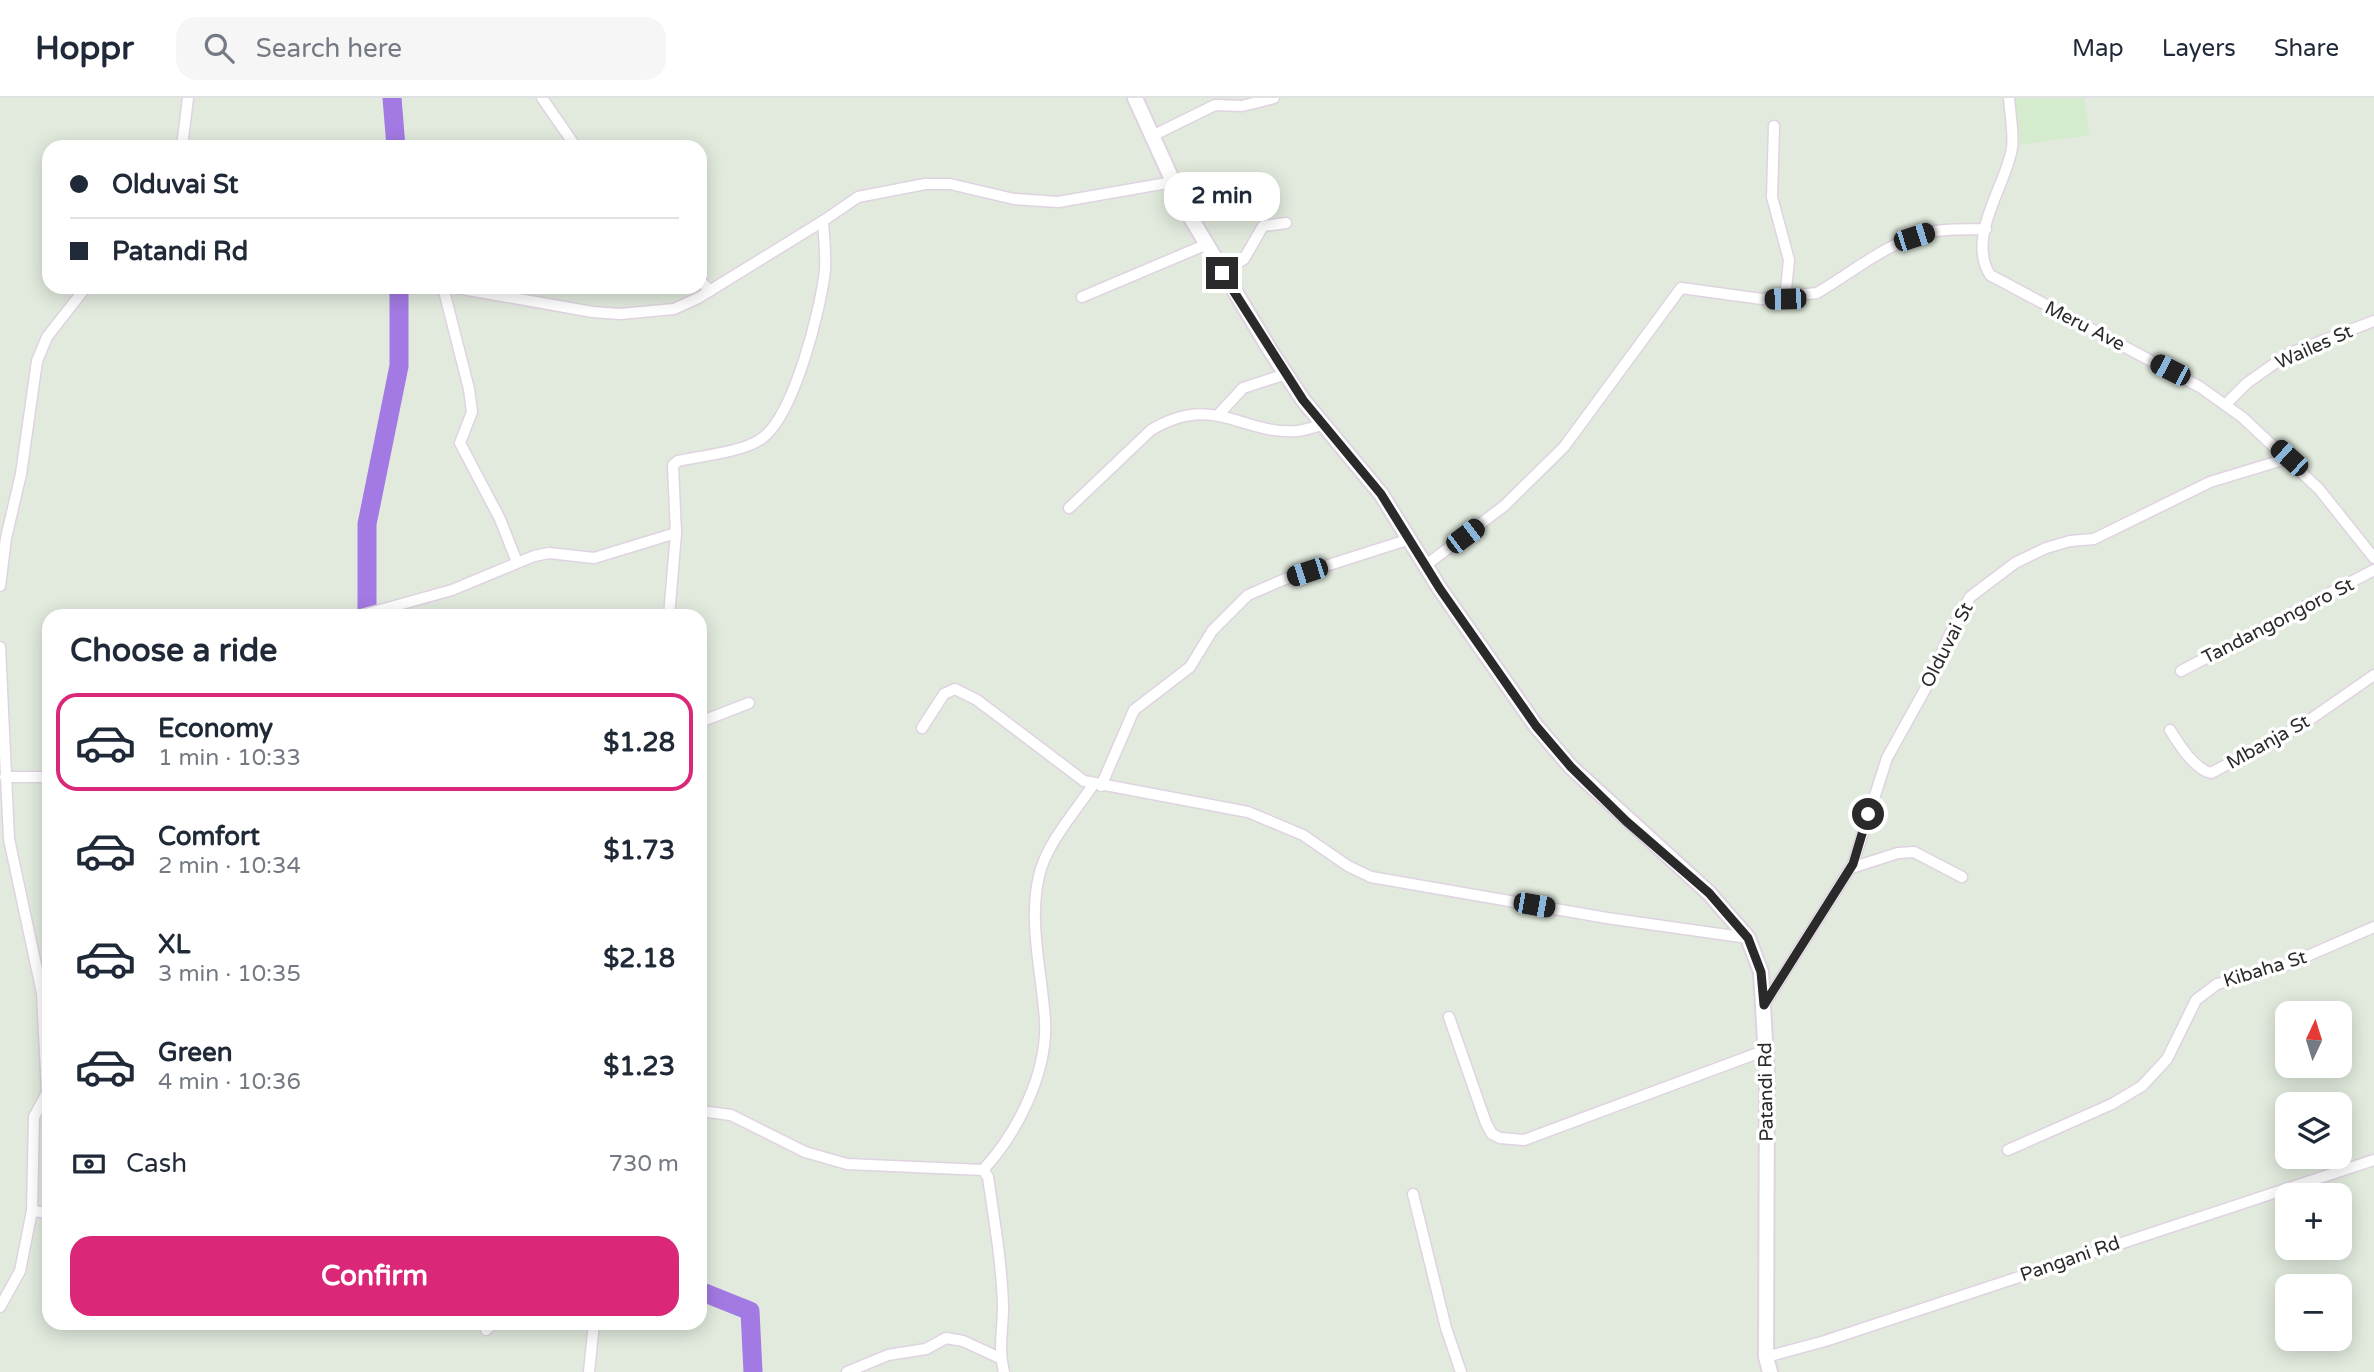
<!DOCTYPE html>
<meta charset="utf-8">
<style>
:root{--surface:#fff;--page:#f6f6f7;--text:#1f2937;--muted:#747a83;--line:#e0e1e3;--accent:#db2777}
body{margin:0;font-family:"Varela Round",sans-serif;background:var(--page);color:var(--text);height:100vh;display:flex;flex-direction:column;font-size:26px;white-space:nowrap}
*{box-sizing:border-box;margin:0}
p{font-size:23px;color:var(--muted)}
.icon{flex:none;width:38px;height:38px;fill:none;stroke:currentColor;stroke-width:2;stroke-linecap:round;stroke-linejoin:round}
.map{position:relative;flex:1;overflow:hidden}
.sheet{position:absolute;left:42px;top:511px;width:665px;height:721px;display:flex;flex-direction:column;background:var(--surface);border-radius:21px;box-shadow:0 4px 18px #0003}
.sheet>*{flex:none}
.banner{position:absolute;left:42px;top:42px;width:665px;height:154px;border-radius:21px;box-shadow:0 4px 18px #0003;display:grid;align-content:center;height:154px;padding:0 28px;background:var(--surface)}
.needle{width:46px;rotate:4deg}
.controls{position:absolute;left:2275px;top:903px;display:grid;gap:14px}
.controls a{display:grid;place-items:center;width:77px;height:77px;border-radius:14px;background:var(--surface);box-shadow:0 4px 18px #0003;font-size:35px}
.end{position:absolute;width:32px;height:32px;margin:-16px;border:9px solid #2a2a2a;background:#fff;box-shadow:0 0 0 4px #fff}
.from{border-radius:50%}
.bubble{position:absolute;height:49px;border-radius:21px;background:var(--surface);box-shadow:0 4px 18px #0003;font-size:23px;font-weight:800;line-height:49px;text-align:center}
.car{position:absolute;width:21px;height:42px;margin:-21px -10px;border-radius:9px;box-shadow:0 0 5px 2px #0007;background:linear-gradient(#222 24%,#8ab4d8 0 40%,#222 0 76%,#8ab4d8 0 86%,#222 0)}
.banner b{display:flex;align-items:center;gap:24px;height:66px;font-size:26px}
.banner b+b{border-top:2px solid var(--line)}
.banner i{width:18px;height:18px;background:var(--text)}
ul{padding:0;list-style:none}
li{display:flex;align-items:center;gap:21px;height:98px;margin:0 14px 10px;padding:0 14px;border:4px solid transparent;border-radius:21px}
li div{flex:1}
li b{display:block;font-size:26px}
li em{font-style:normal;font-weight:800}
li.selected{border-color:var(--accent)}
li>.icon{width:63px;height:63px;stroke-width:1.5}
h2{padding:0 28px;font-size:32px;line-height:84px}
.pay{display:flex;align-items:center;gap:18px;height:77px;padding:0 28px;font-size:26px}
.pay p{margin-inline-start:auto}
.cta{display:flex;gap:14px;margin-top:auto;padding:14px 28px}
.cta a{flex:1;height:80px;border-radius:21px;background:var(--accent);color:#fff;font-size:28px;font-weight:800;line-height:80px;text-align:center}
header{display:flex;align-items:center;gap:42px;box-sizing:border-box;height:98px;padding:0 35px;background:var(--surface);border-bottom:2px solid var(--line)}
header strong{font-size:33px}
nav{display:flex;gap:38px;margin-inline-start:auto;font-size:24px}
.search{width:490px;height:63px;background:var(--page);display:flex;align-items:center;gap:18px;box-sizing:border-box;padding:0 24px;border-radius:21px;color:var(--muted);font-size:26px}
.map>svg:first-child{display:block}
</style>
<header>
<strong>Hoppr</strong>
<div class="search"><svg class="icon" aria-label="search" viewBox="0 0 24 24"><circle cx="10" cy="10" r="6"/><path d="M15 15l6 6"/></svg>Search here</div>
<nav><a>Map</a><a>Layers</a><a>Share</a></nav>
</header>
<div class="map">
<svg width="2374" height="1274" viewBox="0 0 2374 1274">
<rect width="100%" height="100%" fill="#e1eadd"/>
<polygon fill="#d4ebce" points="2013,0 2084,0 2090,37 2018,47"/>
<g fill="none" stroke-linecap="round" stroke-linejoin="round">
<g stroke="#a37ae3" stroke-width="19">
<polyline points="392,0 396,49"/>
<polyline points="367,518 367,426 399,268 399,189"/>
<polyline points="700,1193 750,1213 753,1274"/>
</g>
<defs>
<g id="street">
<polyline points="542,0 576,49"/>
<path d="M 2009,0 C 2010,16 2014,34 2012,50 C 2006,88 1966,138 1990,177 L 2200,289 L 2242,319 L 2319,391 L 2374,460"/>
<polyline points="1774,28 1772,99 1789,162 1785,201"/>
<polyline points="1152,38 1215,7 1242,8 1274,0"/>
<polyline points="182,49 188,0"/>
<polyline points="1222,175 1244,161 1263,128 1286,125"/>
<polyline points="700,182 710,193"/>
<polyline points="443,189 469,291 472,314 460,345 500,421 517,464"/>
<polyline points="451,189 593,214 620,216 674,211 698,200 823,123 858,99 925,86 950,86 1014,101 1058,104 1173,84"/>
<polyline points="1082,199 1205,147"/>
<polyline points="2225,307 2247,285 2288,256 2374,223"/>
<polyline points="1219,316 1243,290 1286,276"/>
<path d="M 1069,410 L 1151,332 C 1214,294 1241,337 1297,333 C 1306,332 1315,329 1324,326"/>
<path d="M 1426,467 L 1504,408 L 1564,349 L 1681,190 L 1762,201 L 1817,195 C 1853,174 1885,146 1926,135 C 1945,130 1967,132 1986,131"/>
<polyline points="0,488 6,440 21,376 37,263 47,239 86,189"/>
<polyline points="359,518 452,492 534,458 549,455 594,460 676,435"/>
<path d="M 669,518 L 676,435 L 673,367 L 678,363 C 700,358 743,354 761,341 C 794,319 821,210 825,172 C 826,156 824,139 823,123"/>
<polyline points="0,549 9,741 42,895 47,995 34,1019 32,1113 20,1173 0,1209"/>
<polyline points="2181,573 2374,472"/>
<polyline points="700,624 749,605"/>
<polyline points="922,630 944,596 955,591 977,602 1084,683 1248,714 1303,737 1348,768 1371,779 1607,820 1748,840"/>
<path d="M 2170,632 C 2179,646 2194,671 2211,675 L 2305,625 L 2374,577"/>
<polyline points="5,679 49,679"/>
<polyline points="1101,688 1134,612 1190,569 1212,533 1248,497 1285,481 1410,441"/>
<polyline points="1851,770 1898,755 1914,754 1962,779"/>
<polyline points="1764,907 1853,766 1887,660 1928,586 1951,534 1970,499 2015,465 2046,450 2070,443 2094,441 2210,384 2289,360"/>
<polyline points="1449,919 1486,1025 1492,1036 1500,1040 1524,1042 1766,952"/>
<path d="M 700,1013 L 731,1017 L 805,1054 L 847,1066 L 983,1072 L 988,1079 C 994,1121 1002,1166 1003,1209 C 1003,1231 998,1252 1004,1274"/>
<polyline points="2008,1052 2112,1006 2142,988 2167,961 2196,902 2217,886 2282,869 2374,829"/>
<path d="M 983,1072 C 1017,1035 1048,975 1045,922 C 1042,876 1028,824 1039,778 C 1046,746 1075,714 1093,687"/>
<polyline points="1413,1096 1446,1230 1461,1274"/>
<polyline points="32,1113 49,1115"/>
<polyline points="486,1232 494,1225"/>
<polyline points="1766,1259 1825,1243 2374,1062"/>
<polyline points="589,1274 594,1225"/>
<polyline points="847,1274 888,1257 926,1251 946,1240 963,1243 1000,1260"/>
</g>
<polyline id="secondary" points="1135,0 1185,110 1270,252 1303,302 1381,396 1440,491 1536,628 1571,669 1709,795 1748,840 1761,874 1767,977 1766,1259 1770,1274"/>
</defs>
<use href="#street" stroke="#e0d3e1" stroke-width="13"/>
<use href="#secondary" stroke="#e0d3e1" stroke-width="18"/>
<use href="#street" stroke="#fff" stroke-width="10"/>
<use href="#secondary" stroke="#fff" stroke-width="14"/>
</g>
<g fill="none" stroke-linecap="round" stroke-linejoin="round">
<polyline stroke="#2a2a2a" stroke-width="9" points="1222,175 1303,302 1381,396 1440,491 1536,628 1571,669 1626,723 1709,795 1748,840 1761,874 1764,907 1853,766 1868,716"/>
</g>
<g text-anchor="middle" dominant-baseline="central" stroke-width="7" stroke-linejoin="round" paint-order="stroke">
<g font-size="19" fill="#2a2a2a" stroke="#fff">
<text transform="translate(2085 228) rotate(27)">Meru Ave</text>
<text transform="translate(2314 249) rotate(-24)">Wailes St</text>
<text transform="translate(2278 523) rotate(-27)">Tandangongoro St</text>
<text transform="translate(1947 547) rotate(-63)">Olduvai St</text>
<text transform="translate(2268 644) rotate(-29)">Mbanja St</text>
<text transform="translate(2265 871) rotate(-17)">Kibaha St</text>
<text transform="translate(1766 994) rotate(-91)">Patandi Rd</text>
<text transform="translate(2070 1161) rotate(-19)">Pangani Rd</text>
</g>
</g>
</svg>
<div class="controls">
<a><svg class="needle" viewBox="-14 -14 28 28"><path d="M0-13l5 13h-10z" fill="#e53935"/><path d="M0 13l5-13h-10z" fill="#747a83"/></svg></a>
<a><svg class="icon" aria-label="layers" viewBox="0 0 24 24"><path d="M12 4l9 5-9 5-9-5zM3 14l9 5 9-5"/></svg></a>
<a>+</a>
<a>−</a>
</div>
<i class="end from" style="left:1868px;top:716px"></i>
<i class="end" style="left:1222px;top:175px"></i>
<div class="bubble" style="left:1164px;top:74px;width:116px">2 min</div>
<i class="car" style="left:1914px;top:139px;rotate:72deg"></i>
<i class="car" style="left:1785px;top:201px;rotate:269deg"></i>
<i class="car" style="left:2170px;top:272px;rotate:297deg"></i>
<i class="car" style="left:2289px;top:360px;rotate:312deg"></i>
<i class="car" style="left:1465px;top:438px;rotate:53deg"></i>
<i class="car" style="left:1307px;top:474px;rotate:252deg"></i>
<i class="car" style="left:1534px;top:807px;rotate:100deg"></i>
<div class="banner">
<b><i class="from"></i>Olduvai St</b>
<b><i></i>Patandi Rd</b>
</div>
<section class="sheet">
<h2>Choose a ride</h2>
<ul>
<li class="selected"><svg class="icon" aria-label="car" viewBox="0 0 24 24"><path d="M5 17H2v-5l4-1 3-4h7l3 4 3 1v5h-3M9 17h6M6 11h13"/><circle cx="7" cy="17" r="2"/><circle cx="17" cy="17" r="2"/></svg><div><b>Economy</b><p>1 min · 10:33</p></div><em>$1.28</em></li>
<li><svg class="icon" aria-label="car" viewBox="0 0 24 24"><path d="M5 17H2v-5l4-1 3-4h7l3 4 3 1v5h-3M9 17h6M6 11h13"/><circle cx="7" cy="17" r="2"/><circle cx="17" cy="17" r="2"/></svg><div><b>Comfort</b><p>2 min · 10:34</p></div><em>$1.73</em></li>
<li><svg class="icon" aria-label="car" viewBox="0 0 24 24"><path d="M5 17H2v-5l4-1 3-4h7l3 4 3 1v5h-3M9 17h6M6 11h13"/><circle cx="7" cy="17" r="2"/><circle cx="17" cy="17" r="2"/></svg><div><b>XL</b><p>3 min · 10:35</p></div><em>$2.18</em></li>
<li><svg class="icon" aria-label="car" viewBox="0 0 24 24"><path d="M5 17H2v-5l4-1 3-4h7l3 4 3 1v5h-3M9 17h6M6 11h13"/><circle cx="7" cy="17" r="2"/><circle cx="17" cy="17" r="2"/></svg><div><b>Green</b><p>4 min · 10:36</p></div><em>$1.23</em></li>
</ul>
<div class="pay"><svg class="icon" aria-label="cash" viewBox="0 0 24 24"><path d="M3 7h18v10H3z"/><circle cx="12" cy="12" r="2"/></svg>Cash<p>730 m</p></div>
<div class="cta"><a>Confirm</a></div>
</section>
</div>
